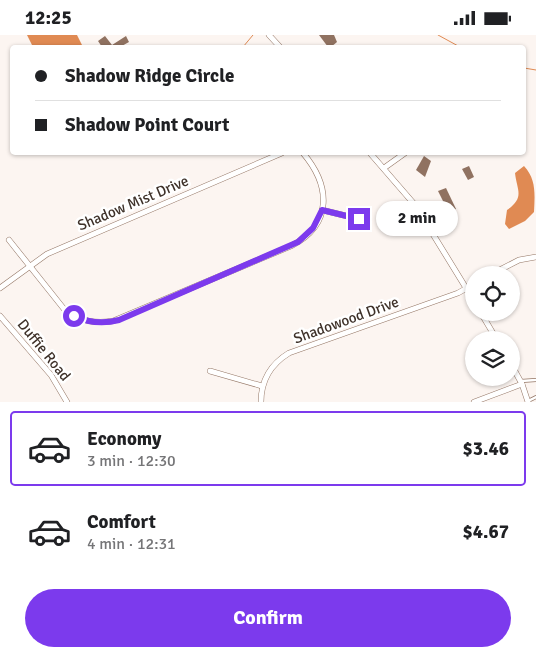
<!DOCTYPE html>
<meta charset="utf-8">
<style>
:root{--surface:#fff;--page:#f2f2f2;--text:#202124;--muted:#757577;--line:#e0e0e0;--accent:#7c3aed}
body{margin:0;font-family:Signika,sans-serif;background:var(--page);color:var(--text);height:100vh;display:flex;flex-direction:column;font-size:19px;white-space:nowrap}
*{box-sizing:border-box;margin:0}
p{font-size:16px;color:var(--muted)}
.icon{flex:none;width:28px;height:28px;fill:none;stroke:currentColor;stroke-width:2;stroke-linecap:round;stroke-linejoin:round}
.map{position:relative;height:367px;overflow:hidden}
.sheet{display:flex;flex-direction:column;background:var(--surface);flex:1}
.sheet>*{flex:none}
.guide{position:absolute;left:10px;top:10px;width:516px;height:110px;border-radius:5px;box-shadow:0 1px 4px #0004;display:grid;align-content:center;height:110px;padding:0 25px;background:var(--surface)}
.controls{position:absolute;left:465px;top:231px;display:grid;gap:10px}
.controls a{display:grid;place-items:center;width:55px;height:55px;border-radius:50%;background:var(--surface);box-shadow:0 1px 4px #0004;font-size:25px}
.end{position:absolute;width:22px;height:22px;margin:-11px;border:6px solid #7c3aed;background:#fff;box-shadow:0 0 0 2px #fff}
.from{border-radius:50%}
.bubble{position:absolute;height:35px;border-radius:18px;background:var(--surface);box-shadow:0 1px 4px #0004;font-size:16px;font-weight:700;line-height:35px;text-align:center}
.guide b{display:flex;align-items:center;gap:18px;height:48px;font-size:19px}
.guide b+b{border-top:1px solid var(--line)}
.guide i{width:12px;height:12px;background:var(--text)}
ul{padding:9px 0 0;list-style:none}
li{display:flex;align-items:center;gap:15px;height:75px;margin:0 10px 8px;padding:0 15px;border:2px solid transparent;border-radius:5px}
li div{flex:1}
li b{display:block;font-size:19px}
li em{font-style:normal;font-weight:700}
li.selected{border-color:var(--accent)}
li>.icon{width:45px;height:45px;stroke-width:1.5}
.primary-button{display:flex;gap:10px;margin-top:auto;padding:10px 25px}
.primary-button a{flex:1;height:58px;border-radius:30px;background:var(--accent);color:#fff;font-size:20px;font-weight:700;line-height:58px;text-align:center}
.status{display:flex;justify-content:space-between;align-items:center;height:35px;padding:0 25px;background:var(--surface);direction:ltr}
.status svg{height:14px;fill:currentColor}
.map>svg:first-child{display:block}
</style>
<div class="status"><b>12:25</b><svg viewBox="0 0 49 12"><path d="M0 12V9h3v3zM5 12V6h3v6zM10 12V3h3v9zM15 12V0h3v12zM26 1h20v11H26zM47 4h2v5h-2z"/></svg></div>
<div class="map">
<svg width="536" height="367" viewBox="0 0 536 367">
<rect width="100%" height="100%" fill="#fcf5f1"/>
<g fill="#e08a53">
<polygon points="27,0 77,0 83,12 33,12"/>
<path d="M 524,131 C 536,144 535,158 534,177 L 525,186 L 509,194 L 505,189 L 507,175 C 525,162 517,156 515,138 Z"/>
</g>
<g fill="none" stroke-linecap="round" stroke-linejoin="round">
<g stroke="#e08a53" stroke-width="1">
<polyline points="438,0 460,12"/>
<polyline points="243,12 253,0"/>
<polyline points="524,33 536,35"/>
</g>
</g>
<g fill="#907261">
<polygon points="319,0 334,0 337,7 331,12 328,12"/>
<polygon points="105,1 112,10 126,1 129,7 120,12 102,12 98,6"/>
<polygon points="424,121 431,126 425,142 416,135"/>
<polygon points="469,131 474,142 468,145 462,134"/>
<polygon points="446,153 456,174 449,178 438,156"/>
</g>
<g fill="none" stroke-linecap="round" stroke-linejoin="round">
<defs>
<g id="service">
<polyline points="521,346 536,345"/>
<polyline points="528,366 536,362"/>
</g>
<g id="minor">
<polyline points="269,0 280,12"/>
<polyline points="370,118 415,170 474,266"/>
<polyline points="384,133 405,118"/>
<polyline points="322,175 359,184"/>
<path d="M 9,205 L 64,274 C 80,286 94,289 113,286 L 291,211 C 334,189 330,150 303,118"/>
<polyline points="490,240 519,225 536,222"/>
<polyline points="0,253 47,219 282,118"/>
<polyline points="481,278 497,305"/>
<polyline points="0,281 51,340 67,367"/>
<polyline points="511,329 522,349 528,367"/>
<polyline points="210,336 262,351"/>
<path d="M 261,367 C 261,346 271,329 289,318 L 458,258 L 474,249"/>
<polyline points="474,367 522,349"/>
</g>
</defs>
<use href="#service" stroke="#947665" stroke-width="4"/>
<use href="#minor" stroke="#947665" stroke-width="6"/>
<use href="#service" stroke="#fff" stroke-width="2.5"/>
<use href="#minor" stroke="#fff" stroke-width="5"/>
</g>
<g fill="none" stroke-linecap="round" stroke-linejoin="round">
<path stroke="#7c3aed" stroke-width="6" d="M 74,281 C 89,288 104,289 119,285 L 298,207 L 313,193 L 322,175 L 359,184"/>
</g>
<g text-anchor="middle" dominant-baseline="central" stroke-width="5" stroke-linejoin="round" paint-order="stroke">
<g font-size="15" fill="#3e3129" stroke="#fff">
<text transform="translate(133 168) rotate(-23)">Shadow Mist Drive</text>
<text transform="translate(346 285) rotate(-20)">Shadowood Drive</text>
<text transform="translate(44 315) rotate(51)">Duffie Road</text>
</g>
</g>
</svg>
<div class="controls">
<a><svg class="icon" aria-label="locate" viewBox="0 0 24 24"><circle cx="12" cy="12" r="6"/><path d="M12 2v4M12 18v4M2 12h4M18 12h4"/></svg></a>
<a><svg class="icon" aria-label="layers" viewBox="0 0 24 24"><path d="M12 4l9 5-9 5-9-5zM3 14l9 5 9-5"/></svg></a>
</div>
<i class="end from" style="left:74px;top:281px"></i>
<i class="end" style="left:359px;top:184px"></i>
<div class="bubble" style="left:376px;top:166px;width:82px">2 min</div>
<div class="guide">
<b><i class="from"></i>Shadow Ridge Circle</b>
<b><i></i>Shadow Point Court</b>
</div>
</div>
<section class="sheet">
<ul>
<li class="selected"><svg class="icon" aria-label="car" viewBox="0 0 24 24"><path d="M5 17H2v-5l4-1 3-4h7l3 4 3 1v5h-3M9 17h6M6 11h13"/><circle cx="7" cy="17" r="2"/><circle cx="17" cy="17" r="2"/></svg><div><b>Economy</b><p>3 min · 12:30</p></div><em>$3.46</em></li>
<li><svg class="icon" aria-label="car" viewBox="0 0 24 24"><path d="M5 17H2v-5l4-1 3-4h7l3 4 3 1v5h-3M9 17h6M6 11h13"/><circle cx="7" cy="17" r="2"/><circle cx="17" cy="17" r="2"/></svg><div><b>Comfort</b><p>4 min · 12:31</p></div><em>$4.67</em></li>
</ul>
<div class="primary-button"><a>Confirm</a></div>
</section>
